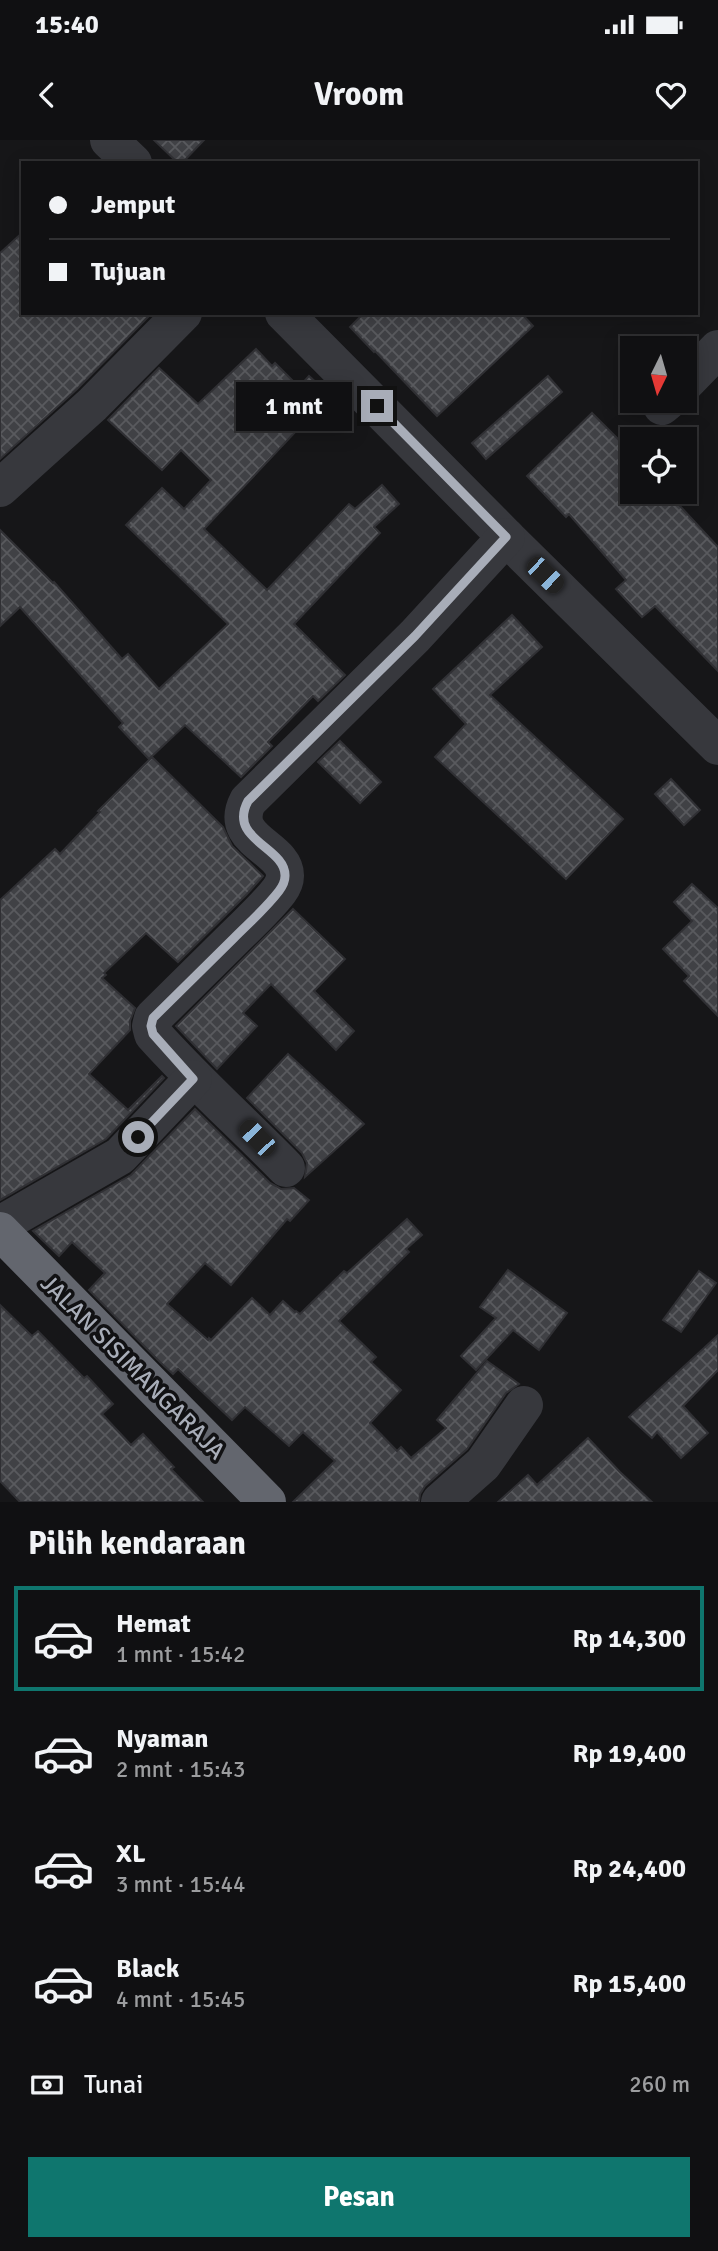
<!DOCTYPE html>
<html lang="id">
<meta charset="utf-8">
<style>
:root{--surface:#101012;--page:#19191b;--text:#f1f3f6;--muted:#9c9d9f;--line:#303032;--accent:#0f766e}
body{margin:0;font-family:Signika,sans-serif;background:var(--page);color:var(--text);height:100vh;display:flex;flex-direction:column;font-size:26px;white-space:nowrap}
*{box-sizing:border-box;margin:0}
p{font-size:23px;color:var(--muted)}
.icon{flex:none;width:38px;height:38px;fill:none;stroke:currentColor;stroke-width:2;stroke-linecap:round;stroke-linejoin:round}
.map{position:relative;height:1362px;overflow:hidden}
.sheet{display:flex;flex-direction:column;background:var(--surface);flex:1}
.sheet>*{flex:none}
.banner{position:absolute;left:21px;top:21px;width:677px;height:154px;border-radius:0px;box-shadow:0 4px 18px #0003,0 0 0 2px var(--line);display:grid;align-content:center;height:154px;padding:0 28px;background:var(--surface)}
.needle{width:46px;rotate:185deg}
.fabs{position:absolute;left:620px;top:196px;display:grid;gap:14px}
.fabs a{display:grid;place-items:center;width:77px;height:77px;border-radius:0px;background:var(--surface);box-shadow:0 4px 18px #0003,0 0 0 2px var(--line);font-size:35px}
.end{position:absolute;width:32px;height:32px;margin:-16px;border:9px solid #a8adb8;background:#111;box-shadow:0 0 0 4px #111}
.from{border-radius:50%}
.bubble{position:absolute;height:49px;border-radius:0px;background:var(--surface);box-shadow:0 4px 18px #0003,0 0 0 2px var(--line);font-size:23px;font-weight:800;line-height:49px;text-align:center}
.car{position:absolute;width:21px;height:42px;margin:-21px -10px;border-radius:9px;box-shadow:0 0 5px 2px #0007;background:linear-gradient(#222 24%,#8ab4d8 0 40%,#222 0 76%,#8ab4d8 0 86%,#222 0)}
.banner b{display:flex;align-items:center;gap:24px;height:66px;font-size:26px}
.banner b+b{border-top:2px solid var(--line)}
.banner i{width:18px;height:18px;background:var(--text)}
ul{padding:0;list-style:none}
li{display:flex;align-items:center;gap:21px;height:105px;margin:0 14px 10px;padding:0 14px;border:4px solid transparent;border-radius:0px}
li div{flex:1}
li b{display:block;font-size:26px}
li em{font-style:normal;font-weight:800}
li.current{border-color:var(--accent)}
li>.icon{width:63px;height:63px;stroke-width:1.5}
h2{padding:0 28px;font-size:32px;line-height:84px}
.pay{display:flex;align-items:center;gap:18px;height:77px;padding:0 28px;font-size:26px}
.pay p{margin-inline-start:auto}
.primary-button{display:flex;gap:14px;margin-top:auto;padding:14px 28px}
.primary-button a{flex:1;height:80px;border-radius:0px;background:var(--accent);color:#fff;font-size:28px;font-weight:800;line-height:80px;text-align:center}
.status{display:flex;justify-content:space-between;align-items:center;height:49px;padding:0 35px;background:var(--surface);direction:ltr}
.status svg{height:19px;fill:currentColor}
header{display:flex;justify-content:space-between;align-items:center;height:91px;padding:0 28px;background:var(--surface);font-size:32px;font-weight:800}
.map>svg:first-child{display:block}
</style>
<div class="status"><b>15:40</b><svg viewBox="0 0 49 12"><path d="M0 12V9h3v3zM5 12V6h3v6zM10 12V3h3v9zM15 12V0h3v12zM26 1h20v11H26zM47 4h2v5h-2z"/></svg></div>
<header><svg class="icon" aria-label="back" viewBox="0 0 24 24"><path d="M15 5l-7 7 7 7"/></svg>Vroom<svg class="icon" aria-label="heart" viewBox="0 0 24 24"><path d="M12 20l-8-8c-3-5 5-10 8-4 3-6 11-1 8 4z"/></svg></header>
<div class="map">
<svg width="718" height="1362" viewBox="0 0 718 1362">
<defs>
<pattern id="building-cross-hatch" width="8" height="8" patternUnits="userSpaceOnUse" patternTransform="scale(1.75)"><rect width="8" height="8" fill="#404145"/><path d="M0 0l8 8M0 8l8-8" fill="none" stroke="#595a5e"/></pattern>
</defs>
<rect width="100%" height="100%" fill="#161618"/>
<g fill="url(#building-cross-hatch)" stroke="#303034" stroke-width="2">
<polygon points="154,0 204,0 182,23 178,23"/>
<polygon points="23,92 23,173 152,173 77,249 0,319 0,113"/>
<polygon points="364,173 521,173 533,186 437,276 375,211 374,212 350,187"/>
<polygon points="256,209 272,226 275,223 299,247 309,236 330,255 204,389 267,450 349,364 355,369 382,345 399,364 374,387 380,393 294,484 345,535 318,561 313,556 268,602 272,606 241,637 185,585 149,619 119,587 123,583 20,467 0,486 0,390 53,443 54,442 122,519 128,514 159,549 228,484 126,385 162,348 184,369 211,340 181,310 162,330 108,280 159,228 198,264"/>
<polygon points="548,236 562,252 486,319 472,303"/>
<polygon points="592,273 632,313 632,352 667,352 718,407 718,531 655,466 642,477 616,449 626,440 569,374 566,377 527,336"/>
<polygon points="512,475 542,507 490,555 623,679 566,739 435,617 466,584 433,549"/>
<polygon points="340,601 381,642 360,663 318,622"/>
<polygon points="152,617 223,687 232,706 263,736 247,754 178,822 146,793 104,833 106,835 102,838 135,868 130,881 130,890 89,934 128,970 162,936 164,938 106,999 0,1060 0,760 55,709 60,714 100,672 98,671"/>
<polygon points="671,639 700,670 684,685 655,654"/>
<polygon points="692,744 718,768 718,876 684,841 689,836 663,809 692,781 674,762"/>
<polygon points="293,769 345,819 314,851 354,891 336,910 271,844 243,873 257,886 217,929 176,886"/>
<polygon points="288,914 364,984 305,1037 307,1023 302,1013 247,958"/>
<polygon points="195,969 270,1043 281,1049 294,1048 309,1060 290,1081 287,1079 231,1145 205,1123 167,1164 208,1200 209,1198 211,1200 252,1158 270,1175 283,1161 295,1172 296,1171 300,1174 344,1131 347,1133 407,1079 422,1095 406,1109 409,1112 339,1181 376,1217 371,1222 401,1250 370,1283 397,1311 401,1307 411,1318 446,1288 437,1280 487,1221 519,1244 506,1253 467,1309 425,1346 420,1354 419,1362 293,1362 335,1321 303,1292 289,1306 245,1267 232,1280 178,1229 173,1234 160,1222 89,1150 105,1133 72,1102 59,1116 33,1091 131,1035"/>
<polygon points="508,1130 567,1173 539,1210 513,1190 476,1230 461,1216 496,1178 480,1167"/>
<polygon points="699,1131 716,1143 681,1192 663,1180"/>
<polygon points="0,1165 32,1196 38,1191 84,1238 87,1236 113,1264 102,1274 131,1305 143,1294 174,1327 171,1329 203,1362 20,1362 0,1341"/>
<polygon points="718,1195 718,1230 683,1266 708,1293 681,1318 657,1292 652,1298 629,1277"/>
<polygon points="588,1298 620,1332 652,1362 498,1362 528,1335 537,1345"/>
</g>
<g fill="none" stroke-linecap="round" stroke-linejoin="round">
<g stroke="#37383d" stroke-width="38">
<polyline points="109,0 133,23"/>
<polyline points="284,173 506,397 718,606"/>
<polyline points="684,244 718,209"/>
<polyline points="662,266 668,261"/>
<polyline points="0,348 92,265 183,173"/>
<path d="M 286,1028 C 242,983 195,941 153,894 L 151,886 L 153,878 C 180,851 207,825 234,798 C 249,783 266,768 279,751 C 282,747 285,741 285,736 C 286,707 227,701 248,661 L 415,496 L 506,397"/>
<polyline points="0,1085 120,1016 193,939"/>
<polyline points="440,1362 483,1324 524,1265"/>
</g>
<polyline stroke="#63666e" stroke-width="38" points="0,1091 267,1362"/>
</g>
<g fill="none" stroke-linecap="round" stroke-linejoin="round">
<path stroke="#a8adb8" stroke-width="9" d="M 138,997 L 193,939 L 153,894 L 151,886 L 153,878 C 180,851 207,825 234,798 C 249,783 266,768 279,751 C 282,747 285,741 285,736 C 286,707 227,700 248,661 L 415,496 L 506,397 L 377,266"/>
</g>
<g text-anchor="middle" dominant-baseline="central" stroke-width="7" stroke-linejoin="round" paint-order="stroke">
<g font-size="24" fill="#a8adb8" stroke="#111113">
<text transform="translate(133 1227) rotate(45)">JALAN SISIMANGARAJA</text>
</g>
</g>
</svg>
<div class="fabs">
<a><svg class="needle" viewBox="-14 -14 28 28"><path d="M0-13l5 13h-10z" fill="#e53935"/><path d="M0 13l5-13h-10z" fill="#9c9d9f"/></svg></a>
<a><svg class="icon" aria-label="locate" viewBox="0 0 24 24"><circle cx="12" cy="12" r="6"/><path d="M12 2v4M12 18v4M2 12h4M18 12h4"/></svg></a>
</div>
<i class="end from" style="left:138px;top:997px"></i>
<i class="end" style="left:377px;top:266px"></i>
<div class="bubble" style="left:236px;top:242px;width:116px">1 mnt</div>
<i class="car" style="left:545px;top:435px;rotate:134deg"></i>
<i class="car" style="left:257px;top:998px;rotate:316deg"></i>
<div class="banner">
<b><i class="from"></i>Jemput</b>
<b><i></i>Tujuan</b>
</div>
</div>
<section class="sheet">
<h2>Pilih kendaraan</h2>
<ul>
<li class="current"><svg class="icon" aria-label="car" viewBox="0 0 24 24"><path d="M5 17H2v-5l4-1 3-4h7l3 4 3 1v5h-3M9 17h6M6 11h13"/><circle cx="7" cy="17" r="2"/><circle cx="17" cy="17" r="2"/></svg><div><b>Hemat</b><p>1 mnt · 15:42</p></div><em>Rp 14,300</em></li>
<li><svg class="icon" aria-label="car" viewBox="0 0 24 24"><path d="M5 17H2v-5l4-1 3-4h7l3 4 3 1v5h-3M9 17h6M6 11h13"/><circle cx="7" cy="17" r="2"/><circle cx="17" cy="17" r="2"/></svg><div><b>Nyaman</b><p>2 mnt · 15:43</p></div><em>Rp 19,400</em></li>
<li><svg class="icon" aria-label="car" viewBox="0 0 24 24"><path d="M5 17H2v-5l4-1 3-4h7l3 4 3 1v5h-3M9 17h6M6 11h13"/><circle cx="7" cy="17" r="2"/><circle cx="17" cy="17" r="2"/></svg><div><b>XL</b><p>3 mnt · 15:44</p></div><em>Rp 24,400</em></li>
<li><svg class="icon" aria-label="car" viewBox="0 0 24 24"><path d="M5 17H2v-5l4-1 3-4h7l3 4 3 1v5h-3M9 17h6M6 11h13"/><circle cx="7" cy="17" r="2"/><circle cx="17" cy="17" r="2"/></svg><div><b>Black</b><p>4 mnt · 15:45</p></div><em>Rp 15,400</em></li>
</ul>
<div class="pay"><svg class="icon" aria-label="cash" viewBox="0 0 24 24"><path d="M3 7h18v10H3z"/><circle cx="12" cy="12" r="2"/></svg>Tunai<p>260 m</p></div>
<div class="primary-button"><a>Pesan</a></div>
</section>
